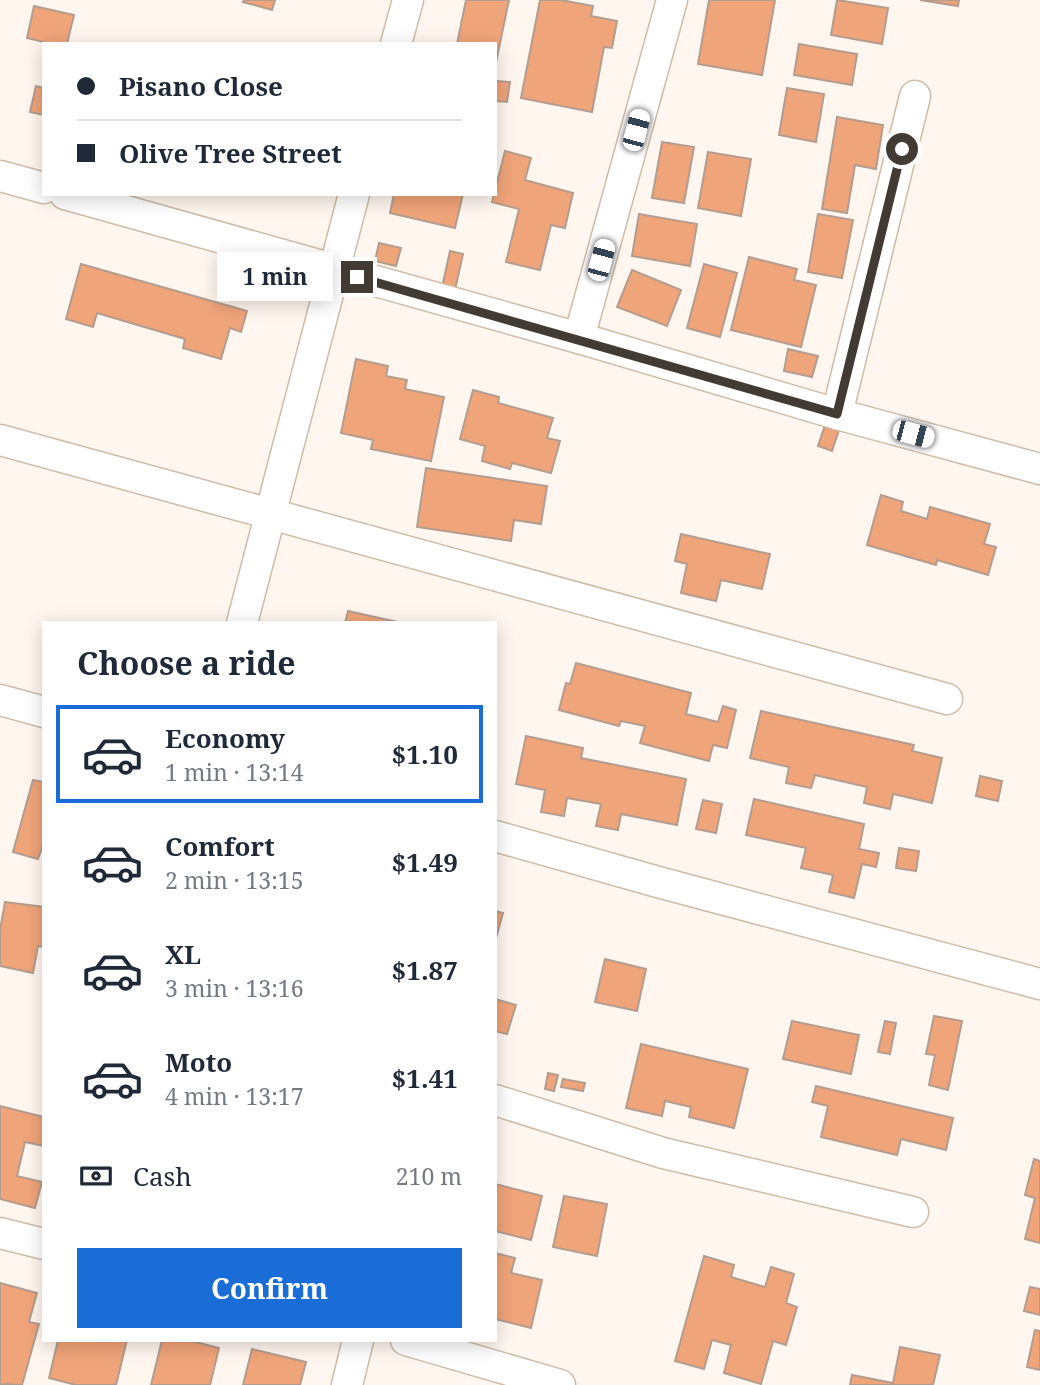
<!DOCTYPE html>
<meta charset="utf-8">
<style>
:root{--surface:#fff;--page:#f6f6f7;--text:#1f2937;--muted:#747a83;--line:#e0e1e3;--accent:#1a6dd7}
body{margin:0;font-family:"Noto Serif",serif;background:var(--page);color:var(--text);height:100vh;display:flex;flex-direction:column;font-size:26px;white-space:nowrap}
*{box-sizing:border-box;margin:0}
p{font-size:23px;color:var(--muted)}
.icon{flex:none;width:38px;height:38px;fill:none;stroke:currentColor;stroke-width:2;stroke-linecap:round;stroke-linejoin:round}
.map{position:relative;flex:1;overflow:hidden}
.panel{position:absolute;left:42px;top:621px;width:455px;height:721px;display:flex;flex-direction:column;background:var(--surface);border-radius:0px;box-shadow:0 4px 18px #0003}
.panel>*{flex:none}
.banner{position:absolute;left:42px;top:42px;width:455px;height:154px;border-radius:0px;box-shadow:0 4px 18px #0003;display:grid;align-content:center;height:154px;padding:0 35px;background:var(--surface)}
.end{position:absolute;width:32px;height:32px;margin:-16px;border:9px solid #423b33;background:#fff;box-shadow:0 0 0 4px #fff}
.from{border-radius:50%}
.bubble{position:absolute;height:49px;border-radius:0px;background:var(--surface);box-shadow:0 4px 18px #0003;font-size:23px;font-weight:700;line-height:49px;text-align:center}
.car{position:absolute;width:21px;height:42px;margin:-21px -10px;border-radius:9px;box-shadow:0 0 5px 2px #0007;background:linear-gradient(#fff 24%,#345 0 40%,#fff 0 76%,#345 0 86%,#fff 0)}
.banner b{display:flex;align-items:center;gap:24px;height:66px;font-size:26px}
.banner b+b{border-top:2px solid var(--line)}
.banner i{width:18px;height:18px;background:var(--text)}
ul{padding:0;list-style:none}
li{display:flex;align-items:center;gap:21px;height:98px;margin:0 14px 10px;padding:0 21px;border:4px solid transparent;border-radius:0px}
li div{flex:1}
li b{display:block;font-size:26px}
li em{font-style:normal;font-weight:700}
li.active{border-color:var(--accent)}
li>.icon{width:63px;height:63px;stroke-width:1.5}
h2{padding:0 35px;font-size:32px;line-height:84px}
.pay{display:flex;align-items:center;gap:18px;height:77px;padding:0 35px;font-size:26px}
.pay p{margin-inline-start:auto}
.cta{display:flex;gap:14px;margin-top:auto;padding:14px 35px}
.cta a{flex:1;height:80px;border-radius:0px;background:var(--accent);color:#fff;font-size:28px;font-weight:700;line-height:80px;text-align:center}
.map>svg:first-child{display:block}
</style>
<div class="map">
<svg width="1040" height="1385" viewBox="0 0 1040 1385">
<rect width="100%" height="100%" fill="#fff7ef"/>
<g fill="#f0a479" stroke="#b49c8f" stroke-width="2">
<polygon points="244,0 275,0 272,10 243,2"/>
<polygon points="466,0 509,0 495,67 495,44 457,44"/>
<polygon points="540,0 561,0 593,6 591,16 617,21 612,48 604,47 592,112 521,98"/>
<polygon points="709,0 775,0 762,75 698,64"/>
<polygon points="837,0 888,8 882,44 831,35"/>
<polygon points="920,0 959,0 958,6"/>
<polygon points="34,6 74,15 67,44 52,44 27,38"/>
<polygon points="799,44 857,54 852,85 794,75"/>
<polygon points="496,81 510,82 507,102 495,101"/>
<polygon points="36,86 44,88 44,115 30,112"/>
<polygon points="787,88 824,94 816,142 779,135"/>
<polygon points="837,117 883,125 876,169 855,165 847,213 822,209"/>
<polygon points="662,142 694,147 684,203 652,198"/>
<polygon points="505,151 531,158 525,180 573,193 565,228 551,225 540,270 506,262 519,209 492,202"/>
<polygon points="708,152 751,159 741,216 698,208"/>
<polygon points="394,194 463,194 455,228 390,213"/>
<polygon points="639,214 697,224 690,266 632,256"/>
<polygon points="818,214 853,220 842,278 808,272"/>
<polygon points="379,243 401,248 396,266 375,261"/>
<polygon points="450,251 463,254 455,290 442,287"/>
<polygon points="749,257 797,269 794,280 816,285 801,347 731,330"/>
<polygon points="81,264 247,311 241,332 230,328 221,359 183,348 185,339 97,313 93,327 66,319"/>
<polygon points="704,264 737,273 720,337 687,328"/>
<polygon points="632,270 681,290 667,326 617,307"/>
<polygon points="788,349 818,356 812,377 784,371"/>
<polygon points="356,359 388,366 386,376 407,380 405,389 444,397 431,461 371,449 373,440 341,433"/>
<polygon points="473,390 499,397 498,403 553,418 547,438 560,441 551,473 512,463 510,469 482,461 485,446 460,439"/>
<polygon points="825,425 839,430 832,451 818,446"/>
<polygon points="426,468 547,486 541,524 514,520 511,541 417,527"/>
<polygon points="881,495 903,502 901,511 927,519 930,507 990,524 984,544 996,547 988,575 937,560 936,565 867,545"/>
<polygon points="681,534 770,554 762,589 721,580 716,601 681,593 687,564 675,561"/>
<polygon points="348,611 402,623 345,623"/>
<polygon points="576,663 691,693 686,714 718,722 723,706 736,710 727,748 713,745 709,761 640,743 645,726 621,721 619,726 559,710 566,683 570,684"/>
<polygon points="761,711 914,745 912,751 942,758 932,803 893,794 890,809 864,803 867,787 815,775 811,788 786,783 789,767 750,758"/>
<polygon points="526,736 583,748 581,758 686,779 677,825 621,814 618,830 596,826 601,804 567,798 564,816 541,812 545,790 516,784"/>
<polygon points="980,776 1002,781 998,801 976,796"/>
<polygon points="33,780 44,782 44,842 38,859 13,852"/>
<polygon points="754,799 864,824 859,849 879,853 876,867 862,864 854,898 829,892 833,875 801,868 806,848 746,835"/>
<polygon points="703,800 722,804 716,833 696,829"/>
<polygon points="899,848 919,851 916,871 896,868"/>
<polygon points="5,902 44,907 44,947 38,946 33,973 0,966 0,930"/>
<polygon points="495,911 503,913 495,942"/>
<polygon points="605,959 646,969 637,1011 595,1002"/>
<polygon points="495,999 516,1005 507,1034 495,1031"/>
<polygon points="934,1016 962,1021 948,1090 929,1085 935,1055 926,1054"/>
<polygon points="792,1021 859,1035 851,1074 783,1059"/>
<polygon points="885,1021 896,1023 890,1054 878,1052"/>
<polygon points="641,1044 748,1069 734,1128 689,1117 691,1107 665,1101 662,1116 626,1108"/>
<polygon points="548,1073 558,1075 554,1091 545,1089"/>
<polygon points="563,1079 585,1083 583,1091 561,1087"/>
<polygon points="816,1086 953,1118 946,1150 901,1139 897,1155 821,1137 828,1106 812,1102"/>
<polygon points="0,1106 44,1117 44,1146 25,1142 17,1176 42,1182 35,1208 0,1199"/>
<polygon points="1034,1159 1040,1161 1040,1243 1025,1239 1035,1198 1025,1195"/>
<polygon points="495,1184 542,1196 531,1240 495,1231"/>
<polygon points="564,1196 607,1204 597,1256 553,1247"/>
<polygon points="495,1253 515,1258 511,1273 542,1280 531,1328 495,1319"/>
<polygon points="704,1256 734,1265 731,1277 765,1287 771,1267 794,1274 786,1303 797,1307 786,1345 773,1341 761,1384 724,1373 731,1345 712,1340 704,1369 675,1361"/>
<polygon points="0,1283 37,1293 29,1322 39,1324 22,1385 0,1384"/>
<polygon points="1030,1287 1040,1289 1040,1315 1024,1311"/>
<polygon points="1035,1330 1040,1331 1040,1370 1027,1367"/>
<polygon points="58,1340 127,1340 116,1385 76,1385 49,1378"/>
<polygon points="162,1340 188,1340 219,1348 210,1385 151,1385"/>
<polygon points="900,1347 940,1355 933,1385 850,1385 852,1375 893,1383"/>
<polygon points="252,1349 306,1362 300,1385 243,1385"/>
</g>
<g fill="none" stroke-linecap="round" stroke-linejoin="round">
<defs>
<g id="minor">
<polyline points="396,44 408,0"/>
<polyline points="0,176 44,188"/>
<polyline points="65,194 579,338 837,414 1040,469"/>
<polyline points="579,338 672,0"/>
<polyline points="837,414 915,96"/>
<polyline points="0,440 947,699"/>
<polyline points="242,623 354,194"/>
<polyline points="0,700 44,712"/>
<polyline points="495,836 658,882 1040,984"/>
<polyline points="495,1100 663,1153 913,1212"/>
<polyline points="0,1233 44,1244"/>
<polyline points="406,1340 560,1385"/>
<polyline points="347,1385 358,1340"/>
</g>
</defs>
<use href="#minor" stroke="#cebca8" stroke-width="33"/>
<use href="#minor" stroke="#fff" stroke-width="30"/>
</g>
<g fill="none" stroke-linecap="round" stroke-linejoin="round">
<polyline stroke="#423b33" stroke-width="9" points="357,277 837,414 902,149"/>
</g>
</svg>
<i class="end from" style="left:902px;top:149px"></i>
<i class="end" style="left:357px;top:277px"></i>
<div class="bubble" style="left:217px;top:252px;width:116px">1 min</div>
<i class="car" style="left:636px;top:130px;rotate:15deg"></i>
<i class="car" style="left:601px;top:260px;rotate:15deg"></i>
<i class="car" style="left:913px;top:434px;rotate:105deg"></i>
<div class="banner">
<b><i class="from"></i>Pisano Close</b>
<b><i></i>Olive Tree Street</b>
</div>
<section class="panel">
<h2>Choose a ride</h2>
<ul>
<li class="active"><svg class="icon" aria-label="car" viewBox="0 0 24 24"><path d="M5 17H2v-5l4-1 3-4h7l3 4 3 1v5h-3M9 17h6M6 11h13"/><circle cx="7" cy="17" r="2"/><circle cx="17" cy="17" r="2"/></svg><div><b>Economy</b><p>1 min · 13:14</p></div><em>$1.10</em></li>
<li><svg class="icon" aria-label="car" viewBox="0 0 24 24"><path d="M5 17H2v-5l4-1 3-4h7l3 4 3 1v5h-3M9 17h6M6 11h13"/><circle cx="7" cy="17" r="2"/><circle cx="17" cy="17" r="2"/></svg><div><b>Comfort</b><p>2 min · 13:15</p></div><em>$1.49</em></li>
<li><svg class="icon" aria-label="car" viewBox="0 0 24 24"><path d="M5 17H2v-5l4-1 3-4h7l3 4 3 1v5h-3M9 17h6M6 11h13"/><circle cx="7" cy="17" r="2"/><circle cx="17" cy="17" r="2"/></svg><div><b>XL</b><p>3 min · 13:16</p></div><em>$1.87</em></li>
<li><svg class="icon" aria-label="car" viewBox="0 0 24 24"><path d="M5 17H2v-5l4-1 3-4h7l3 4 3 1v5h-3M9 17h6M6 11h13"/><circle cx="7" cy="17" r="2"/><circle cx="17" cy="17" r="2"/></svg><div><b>Moto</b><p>4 min · 13:17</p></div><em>$1.41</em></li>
</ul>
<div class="pay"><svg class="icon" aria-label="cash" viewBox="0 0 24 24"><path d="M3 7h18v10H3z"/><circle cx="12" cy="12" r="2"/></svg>Cash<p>210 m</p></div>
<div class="cta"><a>Confirm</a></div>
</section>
</div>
